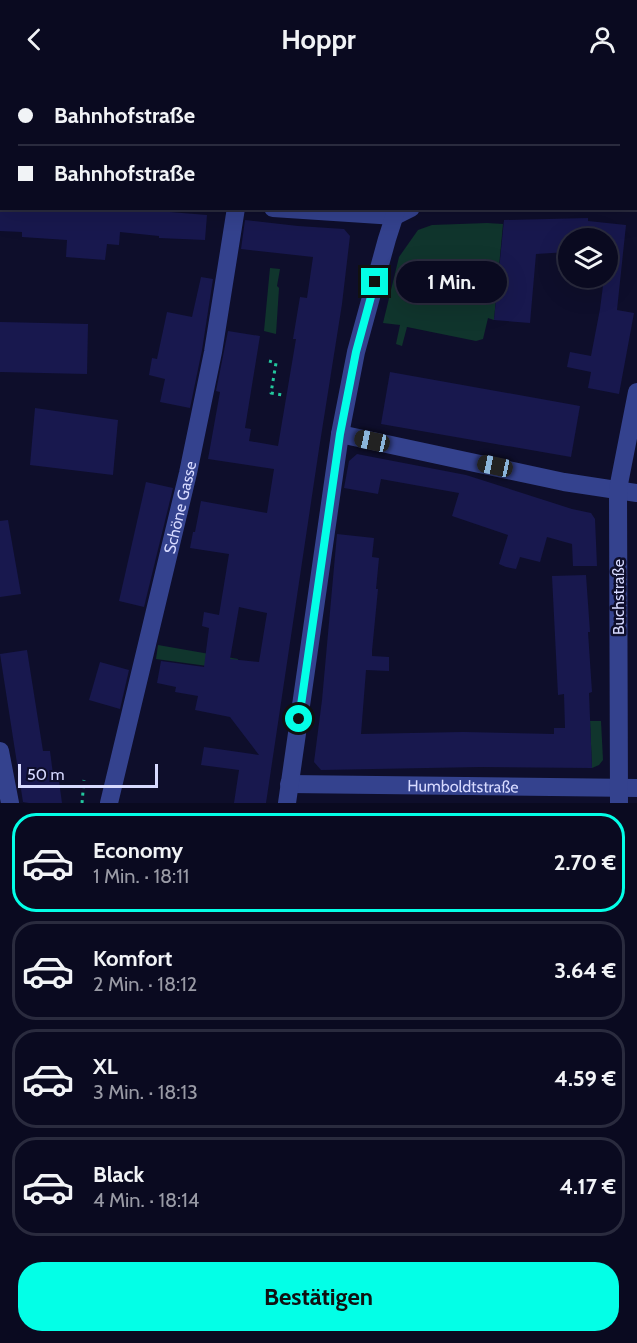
<!DOCTYPE html>
<html lang="de">
<meta charset="utf-8">
<style>
:root{--surface:#0a0a20;--page:#131329;--text:#f1f3f6;--muted:#999aa5;--line:#2a2b3e;--accent:#03ffe7}
body{margin:0;font-family:Cabin,sans-serif;background:var(--page);color:var(--text);height:100vh;display:flex;flex-direction:column;font-size:22px;white-space:nowrap}
*{box-sizing:border-box;margin:0}
p{font-size:20px;color:var(--muted)}
.icon{flex:none;width:33px;height:33px;fill:none;stroke:currentColor;stroke-width:2;stroke-linecap:round;stroke-linejoin:round}
.map{position:relative;height:725px;overflow:hidden}
.sheet{display:flex;flex-direction:column;background:var(--surface);flex:1}
.sheet>*{flex:none}
.guide{position:absolute;left:0px;top:0px;width:638px;height:132px;box-shadow:0 6px 24px #0002,0 0 0 2px var(--line);display:grid;align-content:center;height:132px;padding:0 18px;background:var(--surface)}
.fabs{position:absolute;left:558px;top:150px;display:grid;gap:12px}
.fabs a{display:grid;place-items:center;width:60px;height:60px;border-radius:50%;background:var(--surface);box-shadow:0 6px 24px #0002,0 0 0 2px var(--line);font-size:30px}
.scale{position:absolute;left:18px;bottom:15px;width:140px;box-sizing:border-box;padding-left:6px;border:3px solid #d7daff;border-top:0;font-size:16px;line-height:21px;white-space:nowrap;color:#d7daff;-webkit-text-stroke:4px #0e0e2b;paint-order:stroke}
.end{position:absolute;width:27px;height:27px;margin:-14px;border:8px solid #03ffe7;background:#111;box-shadow:0 0 0 3px #111}
.from{border-radius:50%}
.bubble{position:absolute;height:42px;border-radius:21px;background:var(--surface);box-shadow:0 6px 24px #0002,0 0 0 2px var(--line);font-size:20px;font-weight:700;line-height:42px;text-align:center}
.car{position:absolute;width:18px;height:36px;margin:-18px -9px;border-radius:8px;box-shadow:0 0 4px 2px #0007;background:linear-gradient(#222 24%,#8ab4d8 0 40%,#222 0 76%,#8ab4d8 0 86%,#222 0)}
.guide b{display:flex;align-items:center;gap:21px;height:57px;font-size:22px}
.guide b+b{border-top:2px solid var(--line)}
.guide i{width:15px;height:15px;background:var(--text)}
ul{padding:10px 0 0;list-style:none}
li{display:flex;align-items:center;gap:18px;height:99px;margin:0 12px 9px;padding:0 6px;border:3px solid var(--line);border-radius:24px}
li div{flex:1}
li b{display:block;font-size:22px}
li em{font-style:normal;font-weight:700}
li.current{border-color:var(--accent)}
li>.icon{width:54px;height:54px;stroke-width:1.5}
.action{display:flex;gap:12px;margin-top:auto;padding:12px 18px}
.action a{flex:1;height:69px;border-radius:24px;background:var(--accent);color:#111;font-size:24px;font-weight:700;line-height:69px;text-align:center}
header{display:flex;justify-content:space-between;align-items:center;height:78px;padding:0 18px;background:var(--surface);font-size:27px;font-weight:700}
.map>svg:first-child{display:block}
</style>
<header><svg class="icon" aria-label="back" viewBox="0 0 24 24"><path d="M15 5l-7 7 7 7"/></svg>Hoppr<svg class="icon" aria-label="person" viewBox="0 0 24 24"><circle cx="12" cy="8" r="4"/><path d="M4 21q1-7 8-7t8 7"/></svg></header>
<div class="map">
<svg width="637" height="725" viewBox="0 0 637 725">
<rect width="100%" height="100%" fill="#0e0e2b"/>
<g fill="#10352d">
<polygon points="487,145 503,146 494,242 488,240 483,261 476,263 407,249 402,268 396,266 400,247 383,245 399,179 418,152 432,147"/>
<polygon points="270,190 280,191 277,208 279,210 276,256 264,253"/>
<polygon points="158,567 238,581 237,592 156,581"/>
<polygon points="590,643 601,643 603,682 599,687 592,690"/>
</g>
<g fill="#18184e" fill-rule="evenodd">
<polygon points="0,130 120,130 207,137 205,162 159,160 159,158 120,154 119,167 107,166 105,182 66,179 67,162 22,159 22,154 0,153"/>
<polygon points="588,140 588,143 626,147 617,232 634,235 619,316 588,310 591,294 567,289 570,274 591,278 600,231 604,200 608,200 608,160 568,160 568,174 536,176 530,245 494,242 504,142"/>
<path d="M 245,142 L 298,148 L 344,151 L 350,158 L 342,226 L 319,371 L 266,725 L 234,725 L 239,692 L 201,687 L 204,669 L 259,677 L 230,639 L 195,632 L 198,618 L 175,614 L 176,609 L 157,605 L 161,583 L 204,589 L 209,550 L 202,548 L 204,534 L 219,537 L 229,476 L 190,470 L 193,454 L 195,454 L 201,423 L 267,435 L 274,391 L 208,381 L 220,314 L 216,313 L 228,253 L 260,258 L 245,350 L 251,351 L 249,363 L 278,368 L 296,261 L 293,261 L 300,219 L 307,220 L 313,179 L 241,171 ZM 239,529 L 267,535 L 259,584 L 230,581 Z"/>
<polygon points="201,199 213,201 202,272 190,330 160,324 165,301 149,297 152,280 157,281 167,234 192,239"/>
<polygon points="0,244 88,246 87,296 0,294"/>
<polygon points="390,294 580,328 571,379 381,346"/>
<polygon points="35,330 118,342 113,397 30,387"/>
<polygon points="357,376 466,397 572,431 591,435 595,441 597,488 573,488 572,466 547,459 540,484 520,479 516,491 506,489 499,486 508,457 452,438 459,415 381,401 378,416 344,410 349,383"/>
<polygon points="146,404 173,410 144,529 119,523"/>
<polygon points="8,442 21,516 0,519 0,443"/>
<polygon points="337,456 374,460 372,479 379,480 376,511 378,511 372,573 372,578 389,579 389,593 366,592 361,656 463,654 554,656 554,650 565,650 564,616 558,617 552,498 586,497 590,554 588,554 592,614 589,615 592,690 480,689 321,692 314,684 322,622"/>
<polygon points="27,572 43,673 50,673 54,704 59,703 62,725 29,725 23,724 0,576"/>
<polygon points="100,584 129,592 120,631 89,622"/>
</g>
<g fill="none" stroke-linecap="round" stroke-linejoin="round">
<g stroke="#23c89d" stroke-width="3" stroke-dasharray="3 4.5" stroke-linecap="butt">
<polyline points="619,0 620,2"/>
<polyline points="269,283 276,285 271,315 283,317"/>
<polyline points="82,725 84,702"/>
</g>
<g stroke="#34428e" stroke-width="18">
<polyline points="408,0 408,2"/>
<polyline points="521,0 522,2"/>
<polyline points="0,113 2,113"/>
<polyline points="636,122 637,122"/>
<polyline points="273,130 395,138 411,130"/>
<polyline points="340,356 564,404 637,415"/>
<polyline points="0,673 10,725"/>
<path id="s1" d="M 289,706 L 637,710"/>
<path id="s2" d="M 109,725 L 188,395 L 213,274 L 236,130"/>
<polyline points="287,725 340,356 356,274 387,161 397,130"/>
<polyline points="619,725 618,411 637,314"/>
</g>
</g>
<g fill="none" stroke-linecap="round" stroke-linejoin="round">
<polyline stroke="#03ffe7" stroke-width="8" points="299,641 340,356 356,274 375,204"/>
</g>
<g text-anchor="middle" dominant-baseline="central" stroke-width="5" stroke-linejoin="round" paint-order="stroke">
<g font-size="16" fill="#d7daff" stroke="#0e0e2b">
<text stroke="none"><textPath href="#s2" startOffset="304">Schöne Gasse</textPath></text>
<text transform="translate(618 519) rotate(-90)">Buchstraße</text>
<text stroke="none"><textPath href="#s1" startOffset="174">Humboldtstraße</textPath></text>
</g>
</g>
</svg>
<div class="fabs">
<a><svg class="icon" aria-label="layers" viewBox="0 0 24 24"><path d="M12 4l9 5-9 5-9-5zM3 14l9 5 9-5"/></svg></a>
</div>
<div class="scale">50 m</div>
<i class="end from" style="left:299px;top:641px"></i>
<i class="end" style="left:375px;top:204px"></i>
<div class="bubble" style="left:396px;top:183px;width:111px">1 Min.</div>
<i class="car" style="left:372px;top:363px;rotate:282deg"></i>
<i class="car" style="left:495px;top:388px;rotate:282deg"></i>
<div class="guide">
<b><i class="from"></i>Bahnhofstraße</b>
<b><i></i>Bahnhofstraße</b>
</div>
</div>
<section class="sheet">
<ul>
<li class="current"><svg class="icon" aria-label="car" viewBox="0 0 24 24"><path d="M5 17H2v-5l4-1 3-4h7l3 4 3 1v5h-3M9 17h6M6 11h13"/><circle cx="7" cy="17" r="2"/><circle cx="17" cy="17" r="2"/></svg><div><b>Economy</b><p>1 Min. · 18:11</p></div><em>2.70 €</em></li>
<li><svg class="icon" aria-label="car" viewBox="0 0 24 24"><path d="M5 17H2v-5l4-1 3-4h7l3 4 3 1v5h-3M9 17h6M6 11h13"/><circle cx="7" cy="17" r="2"/><circle cx="17" cy="17" r="2"/></svg><div><b>Komfort</b><p>2 Min. · 18:12</p></div><em>3.64 €</em></li>
<li><svg class="icon" aria-label="car" viewBox="0 0 24 24"><path d="M5 17H2v-5l4-1 3-4h7l3 4 3 1v5h-3M9 17h6M6 11h13"/><circle cx="7" cy="17" r="2"/><circle cx="17" cy="17" r="2"/></svg><div><b>XL</b><p>3 Min. · 18:13</p></div><em>4.59 €</em></li>
<li><svg class="icon" aria-label="car" viewBox="0 0 24 24"><path d="M5 17H2v-5l4-1 3-4h7l3 4 3 1v5h-3M9 17h6M6 11h13"/><circle cx="7" cy="17" r="2"/><circle cx="17" cy="17" r="2"/></svg><div><b>Black</b><p>4 Min. · 18:14</p></div><em>4.17 €</em></li>
</ul>
<div class="action"><a>Bestätigen</a></div>
</section>
